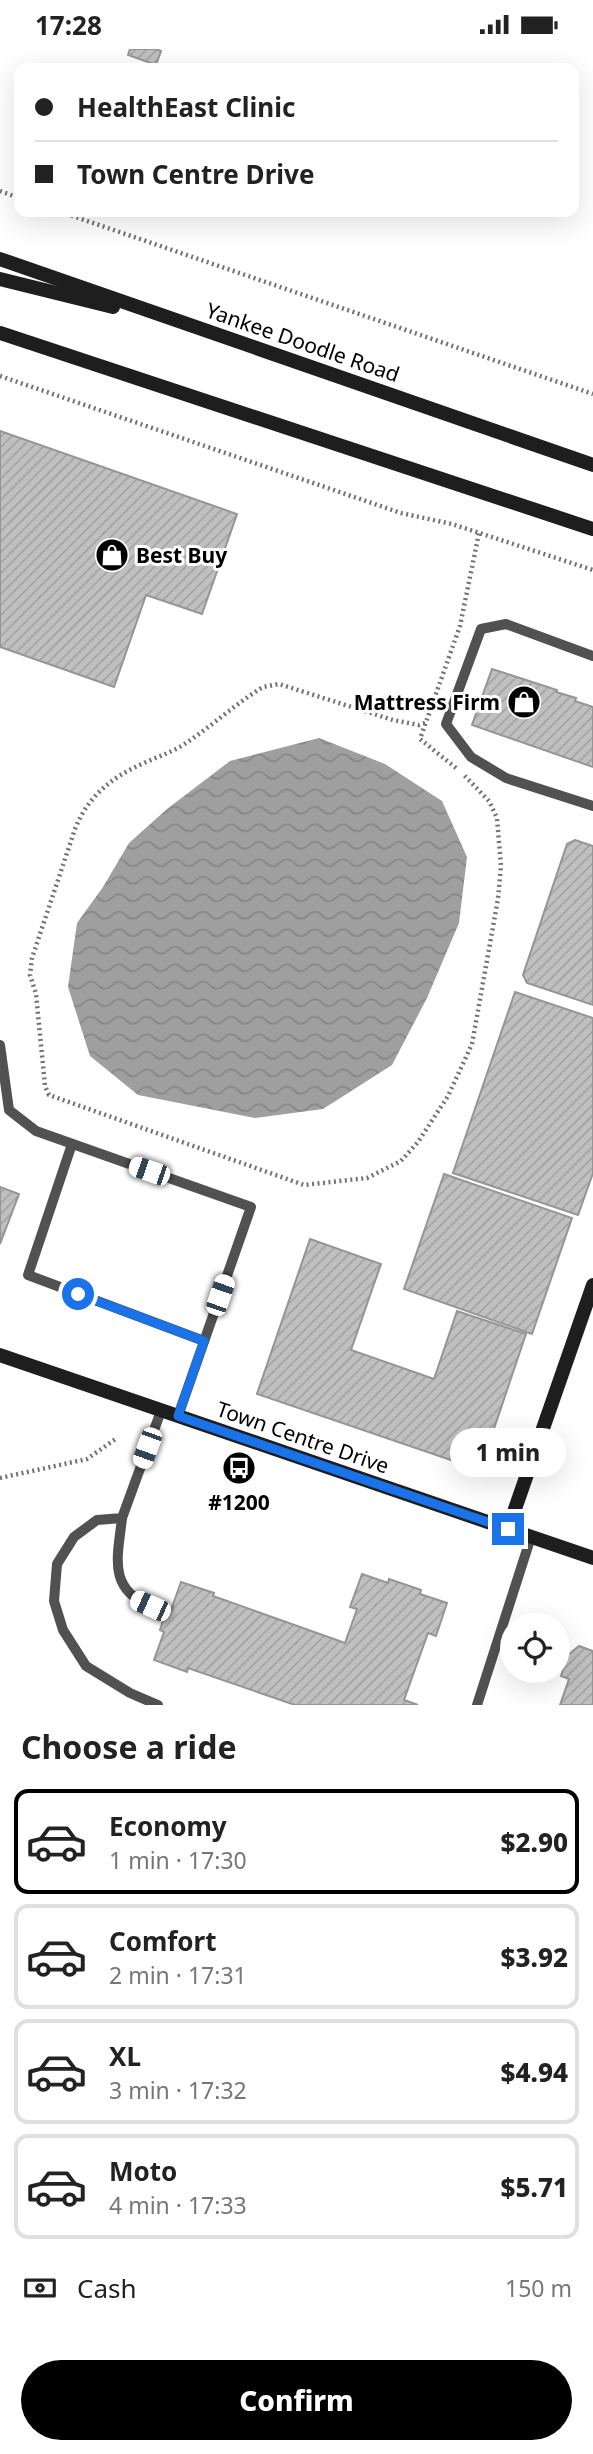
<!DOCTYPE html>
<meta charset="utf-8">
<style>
:root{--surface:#fff;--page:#f6f6f6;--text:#222;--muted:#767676;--line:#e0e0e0;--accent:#000}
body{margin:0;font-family:"Noto Sans",sans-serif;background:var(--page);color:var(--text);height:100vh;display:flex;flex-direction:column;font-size:26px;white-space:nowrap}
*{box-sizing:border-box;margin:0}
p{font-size:23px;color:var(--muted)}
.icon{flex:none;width:38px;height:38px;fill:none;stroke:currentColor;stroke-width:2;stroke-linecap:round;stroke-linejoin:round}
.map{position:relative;height:1656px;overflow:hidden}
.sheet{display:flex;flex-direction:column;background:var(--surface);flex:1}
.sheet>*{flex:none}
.hud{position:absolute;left:14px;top:14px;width:565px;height:154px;border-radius:14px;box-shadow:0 7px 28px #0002;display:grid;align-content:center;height:154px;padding:0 21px;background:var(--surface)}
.buttons{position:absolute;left:500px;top:1564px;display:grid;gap:14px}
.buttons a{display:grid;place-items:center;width:70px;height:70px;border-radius:50%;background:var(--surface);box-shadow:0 7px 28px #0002;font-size:35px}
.end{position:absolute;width:32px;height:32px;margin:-16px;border:9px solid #1a73e8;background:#fff;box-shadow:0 0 0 4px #fff}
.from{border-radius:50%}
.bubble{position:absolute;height:49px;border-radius:24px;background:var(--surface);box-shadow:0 7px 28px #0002;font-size:23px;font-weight:800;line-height:49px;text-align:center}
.car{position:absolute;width:21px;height:42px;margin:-21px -10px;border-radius:9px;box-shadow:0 0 5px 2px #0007;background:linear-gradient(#fff 24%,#345 0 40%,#fff 0 76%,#345 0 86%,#fff 0)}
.hud b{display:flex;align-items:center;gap:24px;height:66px;font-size:26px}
.hud b+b{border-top:2px solid var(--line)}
.hud i{width:18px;height:18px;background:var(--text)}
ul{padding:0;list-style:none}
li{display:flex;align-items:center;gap:21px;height:105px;margin:0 14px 10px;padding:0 7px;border:4px solid var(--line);border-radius:14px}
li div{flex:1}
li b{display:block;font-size:26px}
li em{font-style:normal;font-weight:800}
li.active{border-color:var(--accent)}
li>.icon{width:63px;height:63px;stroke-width:1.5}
h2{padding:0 21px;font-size:32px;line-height:84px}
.pay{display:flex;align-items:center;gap:18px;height:77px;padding:0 21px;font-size:26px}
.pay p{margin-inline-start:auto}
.primary-button{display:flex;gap:14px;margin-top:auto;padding:14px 21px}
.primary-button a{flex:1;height:80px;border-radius:42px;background:var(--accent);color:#fff;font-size:28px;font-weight:800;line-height:80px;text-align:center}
.status{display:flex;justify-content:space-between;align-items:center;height:49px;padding:0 35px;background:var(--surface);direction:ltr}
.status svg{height:19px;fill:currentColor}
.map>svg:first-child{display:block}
</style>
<div class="status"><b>17:28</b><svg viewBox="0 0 49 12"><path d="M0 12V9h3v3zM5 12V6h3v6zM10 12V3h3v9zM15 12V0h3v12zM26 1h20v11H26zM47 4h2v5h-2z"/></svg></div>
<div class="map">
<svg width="593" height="1656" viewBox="0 0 593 1656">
<defs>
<pattern id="water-waves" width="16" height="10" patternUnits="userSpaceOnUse" patternTransform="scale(1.75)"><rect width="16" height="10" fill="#9f9f9f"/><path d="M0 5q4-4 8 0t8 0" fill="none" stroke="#878787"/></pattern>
<pattern id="building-hatch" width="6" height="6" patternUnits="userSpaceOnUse" patternTransform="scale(1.75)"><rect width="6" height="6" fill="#c0c0c0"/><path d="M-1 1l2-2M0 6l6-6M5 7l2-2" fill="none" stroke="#a3a3a3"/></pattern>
</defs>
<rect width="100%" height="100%" fill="#fff"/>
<polygon fill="url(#water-waves)" points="319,689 385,715 442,752 467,808 459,874 427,949 392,1016 323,1060 255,1069 138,1046 90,1007 68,938 77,874 103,838 129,794 167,760 230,712"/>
<g fill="url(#building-hatch)" stroke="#959595" stroke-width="2">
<polygon points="130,0 156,0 161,2 156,16 128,6"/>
<polygon points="0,382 237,465 202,565 146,546 114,638 0,598"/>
<polygon points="492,620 557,641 556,643 576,649 575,652 593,658 593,718 472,676"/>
<polygon points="575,791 593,797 593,956 527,934 523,926 567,795"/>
<polygon points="515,943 593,969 593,1124 578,1166 453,1124"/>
<polygon points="444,1125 572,1169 532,1285 404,1240"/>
<polygon points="0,1138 19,1145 0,1195"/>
<polygon points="310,1190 381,1215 351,1301 434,1330 457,1262 526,1285 480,1421 257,1345"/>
<polygon points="362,1525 388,1534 389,1530 421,1541 420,1545 447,1554 436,1587 428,1584 404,1651 418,1656 295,1656 188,1619 187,1623 154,1611 164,1583 160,1581 167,1559 171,1561 181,1533 214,1544 213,1547 345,1594 357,1560 350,1558"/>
<polygon points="579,1597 593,1602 593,1656 560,1656 569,1630 561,1627 568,1606"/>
</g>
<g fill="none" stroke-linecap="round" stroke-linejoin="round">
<g stroke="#737373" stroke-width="4.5" stroke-dasharray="2 3.5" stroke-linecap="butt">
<polyline points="0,142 19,149"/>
<polyline points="61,163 593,345"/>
<polyline points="0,327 401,464 452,475 593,521"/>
<path d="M 425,674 L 419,676 L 393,671 L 279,635 L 263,638 C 235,655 211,678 183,696 C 170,704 157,708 144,714 C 112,728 88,747 75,780 L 32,909 L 30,926 L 36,945 L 45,1037 L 49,1046 L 304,1136 L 367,1129 L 401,1112 L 418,1093 L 448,1047 L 472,995 L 498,850 L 501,817 L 497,769 L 489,752 L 463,725"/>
<polyline points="456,719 420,690 460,577 479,484"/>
<polyline points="0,1429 87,1410 117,1389"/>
</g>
<g stroke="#515151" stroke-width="10">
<polyline points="593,607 506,575 481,580 446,675 471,708 506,729 593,757"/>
<polyline points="0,996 9,1061 36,1082 251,1158 178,1367"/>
<polyline points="72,1095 28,1226 204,1292"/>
<path d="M 122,1469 C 118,1507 107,1539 150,1557"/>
<polyline points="158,1656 130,1644 86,1617 63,1581 54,1552 57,1515 74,1488 97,1471 122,1469 161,1362"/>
<polyline points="477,1656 531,1488"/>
</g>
<g stroke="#1e1e1e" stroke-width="14">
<polyline points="0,210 593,416"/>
<polyline points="0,230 113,258"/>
<polyline points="0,284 593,480"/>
<polyline points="0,1306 593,1509"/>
<polyline points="508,1480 593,1236"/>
</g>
</g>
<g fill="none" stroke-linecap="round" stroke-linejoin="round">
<polyline stroke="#1a73e8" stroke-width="9" points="78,1245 204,1292 178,1367 508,1480"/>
</g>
<defs>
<symbol id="shop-disc" viewBox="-11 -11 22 22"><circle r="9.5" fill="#000" stroke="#fff"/><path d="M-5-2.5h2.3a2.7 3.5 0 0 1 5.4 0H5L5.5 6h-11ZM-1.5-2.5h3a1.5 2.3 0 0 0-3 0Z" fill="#fff"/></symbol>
<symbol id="bus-disc" viewBox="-11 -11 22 22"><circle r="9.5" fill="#000" stroke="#fff"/><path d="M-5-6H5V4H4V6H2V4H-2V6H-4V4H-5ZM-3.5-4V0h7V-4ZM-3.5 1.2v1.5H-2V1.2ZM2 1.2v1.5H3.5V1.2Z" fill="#fff"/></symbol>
</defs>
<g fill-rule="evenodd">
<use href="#shop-disc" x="93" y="487" width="38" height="38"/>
<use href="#shop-disc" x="505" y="634" width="38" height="38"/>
<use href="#bus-disc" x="220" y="1400" width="38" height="38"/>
</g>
<g text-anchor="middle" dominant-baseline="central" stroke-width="6" stroke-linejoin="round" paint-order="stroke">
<g font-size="21" fill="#000" stroke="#fff">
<text transform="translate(303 293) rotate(19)">Yankee Doodle Road</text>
<text transform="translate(303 1388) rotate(19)">Town Centre Drive</text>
</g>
<g font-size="21" font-weight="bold" fill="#000" stroke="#fff" text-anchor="start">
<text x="136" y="506">Best Buy</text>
<text x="500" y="653" text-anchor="end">Mattress Firm</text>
<text x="239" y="1453" text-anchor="middle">#1200</text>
</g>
</g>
</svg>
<div class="buttons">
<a><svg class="icon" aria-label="locate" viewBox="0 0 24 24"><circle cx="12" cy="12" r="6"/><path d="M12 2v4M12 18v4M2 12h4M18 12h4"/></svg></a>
</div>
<i class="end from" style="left:78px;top:1245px"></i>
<i class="end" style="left:508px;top:1480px"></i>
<div class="bubble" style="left:450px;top:1379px;width:116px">1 min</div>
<i class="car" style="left:149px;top:1122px;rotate:289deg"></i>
<i class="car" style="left:220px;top:1246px;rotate:19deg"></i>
<i class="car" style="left:147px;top:1399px;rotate:200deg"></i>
<i class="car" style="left:150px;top:1557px;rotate:294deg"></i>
<div class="hud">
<b><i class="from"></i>HealthEast Clinic</b>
<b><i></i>Town Centre Drive</b>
</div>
</div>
<section class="sheet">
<h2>Choose a ride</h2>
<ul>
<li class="active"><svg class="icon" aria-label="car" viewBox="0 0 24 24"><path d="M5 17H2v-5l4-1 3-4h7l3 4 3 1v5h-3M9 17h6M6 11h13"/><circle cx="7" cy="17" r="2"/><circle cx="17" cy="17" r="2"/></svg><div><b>Economy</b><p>1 min · 17:30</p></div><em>$2.90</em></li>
<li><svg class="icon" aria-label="car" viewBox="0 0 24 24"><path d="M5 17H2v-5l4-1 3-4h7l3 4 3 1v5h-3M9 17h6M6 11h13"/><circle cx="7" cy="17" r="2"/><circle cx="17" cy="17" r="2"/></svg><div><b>Comfort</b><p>2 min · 17:31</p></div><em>$3.92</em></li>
<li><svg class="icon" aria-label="car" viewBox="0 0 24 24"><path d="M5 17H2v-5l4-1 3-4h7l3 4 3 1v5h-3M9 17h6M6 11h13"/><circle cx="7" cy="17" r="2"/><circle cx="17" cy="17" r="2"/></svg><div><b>XL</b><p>3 min · 17:32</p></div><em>$4.94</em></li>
<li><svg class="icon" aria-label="car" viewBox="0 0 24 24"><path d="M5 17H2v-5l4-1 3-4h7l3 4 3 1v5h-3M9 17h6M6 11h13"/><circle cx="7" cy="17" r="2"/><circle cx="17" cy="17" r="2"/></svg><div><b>Moto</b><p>4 min · 17:33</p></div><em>$5.71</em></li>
</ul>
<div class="pay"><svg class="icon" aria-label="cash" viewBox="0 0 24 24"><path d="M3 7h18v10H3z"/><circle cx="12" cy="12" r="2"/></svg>Cash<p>150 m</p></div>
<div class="primary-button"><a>Confirm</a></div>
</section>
